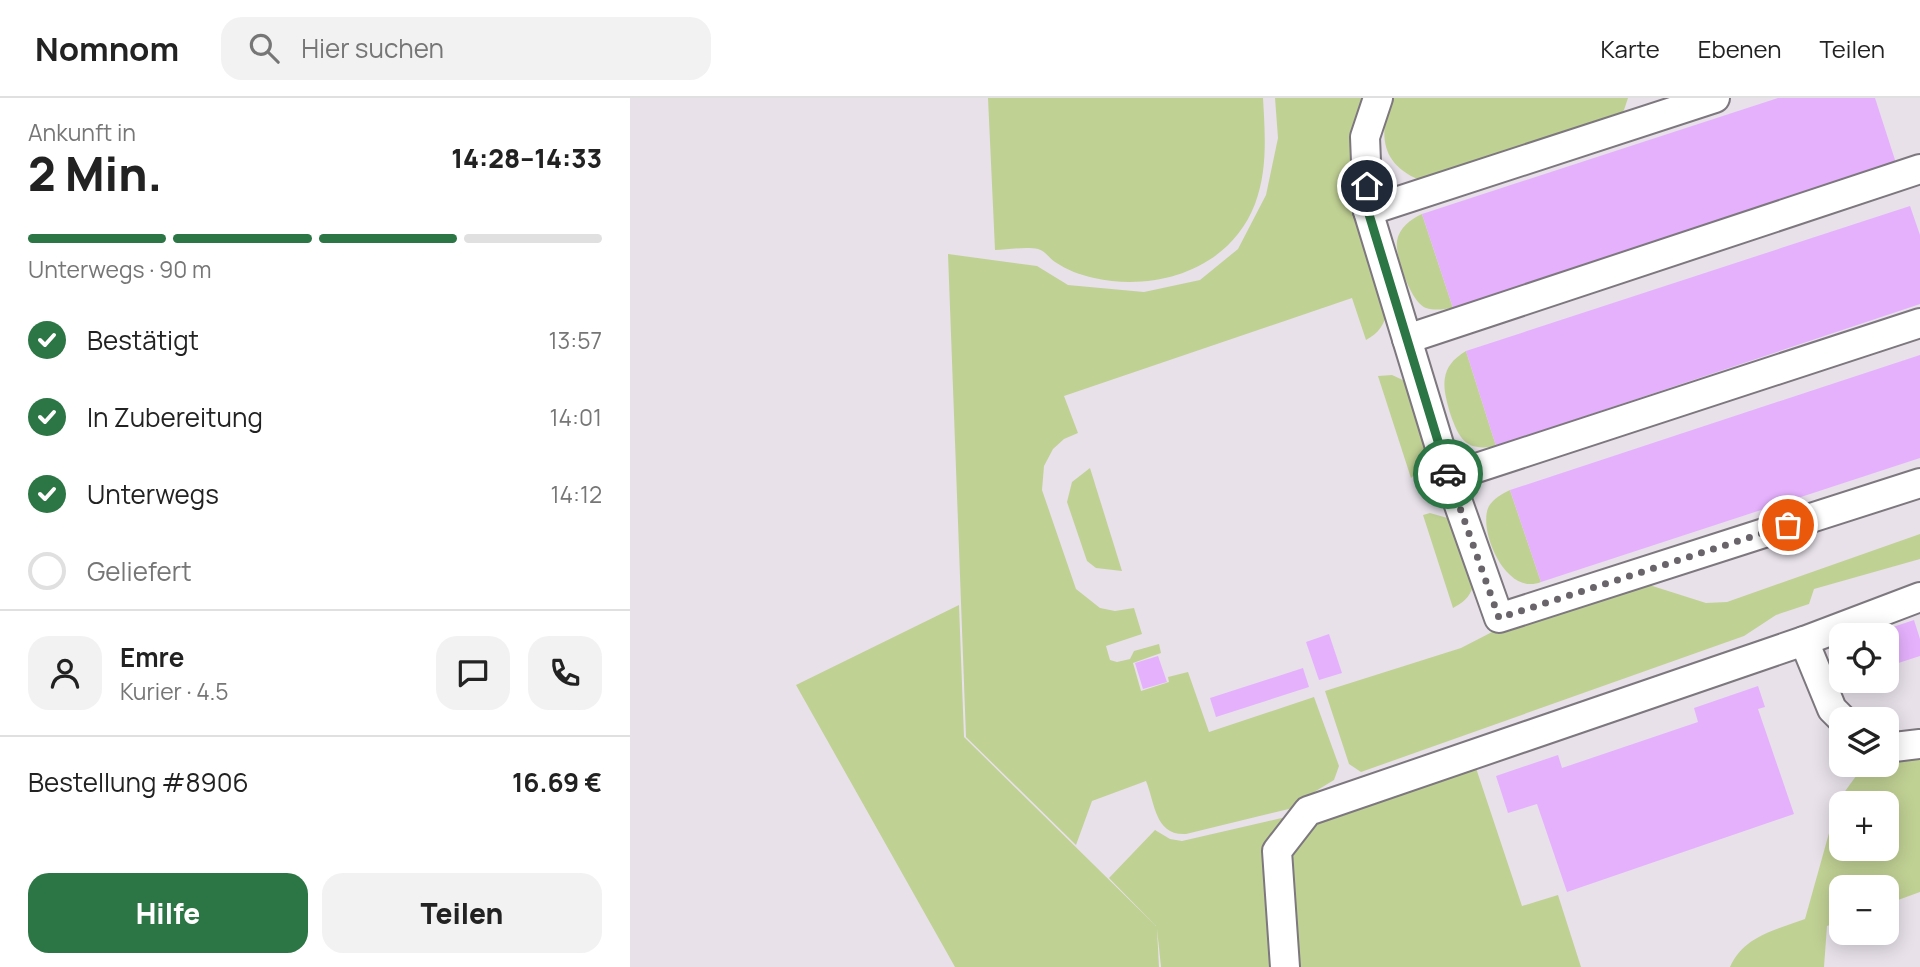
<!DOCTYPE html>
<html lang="de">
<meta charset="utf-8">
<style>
body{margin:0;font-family:Manrope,sans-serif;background:#f2f2f2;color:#222;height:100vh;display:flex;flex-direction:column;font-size:26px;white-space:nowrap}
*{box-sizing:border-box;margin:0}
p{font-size:23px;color:#767676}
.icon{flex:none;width:38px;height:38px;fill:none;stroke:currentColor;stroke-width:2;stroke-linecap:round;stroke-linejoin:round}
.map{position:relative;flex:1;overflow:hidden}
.side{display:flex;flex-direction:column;background:#fff;width:630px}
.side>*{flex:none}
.buttons{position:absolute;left:1199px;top:525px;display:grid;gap:14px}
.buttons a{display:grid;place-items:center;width:70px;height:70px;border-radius:14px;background:#fff;box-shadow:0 4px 18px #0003;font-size:35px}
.pin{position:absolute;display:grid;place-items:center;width:60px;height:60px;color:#fff;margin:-30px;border:4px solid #fff;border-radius:50%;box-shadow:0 2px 7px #0007}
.courier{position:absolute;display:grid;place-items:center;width:70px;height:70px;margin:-35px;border:5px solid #2b7644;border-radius:50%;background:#fff;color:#222;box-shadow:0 2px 9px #0007}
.overview em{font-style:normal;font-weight:800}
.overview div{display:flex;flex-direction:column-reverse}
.overview{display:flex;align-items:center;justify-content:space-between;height:119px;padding:0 28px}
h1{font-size:46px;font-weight:800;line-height:52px}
.bar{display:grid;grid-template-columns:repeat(4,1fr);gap:10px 7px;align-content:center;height:84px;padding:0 28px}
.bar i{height:9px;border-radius:5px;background:#e0e0e0}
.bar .active{background:#2b7644}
.bar p{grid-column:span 4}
.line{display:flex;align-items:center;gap:18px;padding:0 28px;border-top:2px solid #e0e0e0}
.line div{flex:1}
.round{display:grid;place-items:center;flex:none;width:74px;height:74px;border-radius:21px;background:#f2f2f2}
ol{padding:0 28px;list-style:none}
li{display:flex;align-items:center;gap:21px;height:77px}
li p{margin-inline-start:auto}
li .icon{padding:7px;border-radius:50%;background:#2b7644;color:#fff;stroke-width:4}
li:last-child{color:#767676}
li i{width:38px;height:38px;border:4px solid #e0e0e0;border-radius:50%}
.primary-button{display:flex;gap:14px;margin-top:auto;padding:14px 28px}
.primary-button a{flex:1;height:80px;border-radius:21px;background:#2b7644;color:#fff;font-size:28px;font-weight:800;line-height:80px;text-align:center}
.primary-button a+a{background:#f2f2f2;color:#222}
header{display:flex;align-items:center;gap:42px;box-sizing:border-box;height:98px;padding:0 35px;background:#fff;border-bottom:2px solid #e0e0e0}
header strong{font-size:33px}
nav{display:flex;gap:38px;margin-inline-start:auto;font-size:24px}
.search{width:490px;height:63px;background:#f2f2f2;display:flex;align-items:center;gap:18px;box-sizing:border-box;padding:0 24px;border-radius:21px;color:#767676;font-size:26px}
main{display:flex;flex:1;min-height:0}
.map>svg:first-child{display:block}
</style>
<header>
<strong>Nomnom</strong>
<div class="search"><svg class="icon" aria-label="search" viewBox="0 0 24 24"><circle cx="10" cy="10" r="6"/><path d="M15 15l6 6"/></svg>Hier suchen</div>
<nav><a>Karte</a><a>Ebenen</a><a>Teilen</a></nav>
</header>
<main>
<section class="side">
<div class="overview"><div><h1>2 Min.</h1><p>Ankunft in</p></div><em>14:28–14:33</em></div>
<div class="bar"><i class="active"></i><i class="active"></i><i class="active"></i><i></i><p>Unterwegs · 90 m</p></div>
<ol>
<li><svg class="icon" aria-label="check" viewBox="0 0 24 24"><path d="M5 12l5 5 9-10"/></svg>Bestätigt<p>13:57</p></li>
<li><svg class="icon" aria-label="check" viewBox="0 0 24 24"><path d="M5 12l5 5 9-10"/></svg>In Zubereitung<p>14:01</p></li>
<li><svg class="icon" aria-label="check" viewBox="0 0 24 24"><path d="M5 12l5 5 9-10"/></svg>Unterwegs<p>14:12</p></li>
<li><i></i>Geliefert</li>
</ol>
<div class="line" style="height:126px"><a class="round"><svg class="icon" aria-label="person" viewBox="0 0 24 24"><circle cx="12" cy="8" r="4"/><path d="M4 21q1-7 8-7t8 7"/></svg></a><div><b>Emre</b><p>Kurier · 4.5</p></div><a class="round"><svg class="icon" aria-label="chat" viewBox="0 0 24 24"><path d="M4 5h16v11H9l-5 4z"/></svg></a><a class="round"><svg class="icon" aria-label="phone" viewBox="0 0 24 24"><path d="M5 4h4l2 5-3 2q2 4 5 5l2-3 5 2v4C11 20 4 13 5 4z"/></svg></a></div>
<div class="line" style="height:91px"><div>Bestellung #8906</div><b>16.69 €</b></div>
<div class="primary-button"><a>Hilfe</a><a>Teilen</a></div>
</section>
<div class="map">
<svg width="1290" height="869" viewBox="0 0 1290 869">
<rect width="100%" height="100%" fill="#e8e1ea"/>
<g fill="#c0d194" fill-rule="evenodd">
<path d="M358,0h275c2,35 5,72 -8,106 -25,65 -98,88 -161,74 -14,-3 -27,-8 -39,-16 -6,-4 -11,-12 -17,-13 -13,-3 -30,1 -43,1z"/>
<path d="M645,0h88l-9,57 34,155c-4,15 -9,23 -22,30l-14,-42 -288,98 14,37 -14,6 -11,10 -9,17 -2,24 34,99 24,19 15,3 19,-3 8,26 -36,12 4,14 7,2 13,-3 4,-8 25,-7 2,9 -28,10 8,28 28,-9 -1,-5 20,-5 21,60 105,-35 25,69 -5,14 -28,17 -9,10 -111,27c-31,2 -31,-31 -40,-53l-54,20 -16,44 -110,-108 -18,-483 89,12 31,19 76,7 56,-12 38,-31 28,-54 12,-57z"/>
<path d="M761,0h237l-4,12 -12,12 -192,58c-40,-16 -41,-46 -29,-82z"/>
<path d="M792,116l31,94c-9,1 -18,3 -27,0 -15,-5 -31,-52 -29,-67 2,-13 14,-22 25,-27z"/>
<path d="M836,253l30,95c-30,6 -37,-7 -46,-33 -8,-27 -11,-46 16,-62z"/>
<path d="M762,277l13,6 25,76 -3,7 -16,14 -33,-102z"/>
<path d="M460,370l32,103 -26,-3 -9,-7 -20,-59 5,-20z"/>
<path d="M880,392l31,92c-36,15 -64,-54 -52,-76 5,-8 13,-12 21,-16z"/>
<path d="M800,415l21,6c13,31 43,69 2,89l-30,-93z"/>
<path d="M1290,436v25l-106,30 -5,15 -33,11 -32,21 -383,136 -12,-8 -24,-73 136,-43 33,-17 149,-48 63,20 21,-1z"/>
<path d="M329,507l5,132 192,189 -47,-48 46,-48 15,9 12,2 104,-24 -7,150h-118l-4,-38 2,38h-204l-159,-282z"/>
<path d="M1257,656h33v138l-33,12 -1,-17h-45v34l-14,5 -3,41h-94c14,-31 45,-37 75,-48l33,-118 26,-36h22zM1211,705h45v46h-45z"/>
<path d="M846,670l46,138 36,-11 23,72h-283l-7,-102 4,-16 18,-32z"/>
</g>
<g fill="#e5b1fd">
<path d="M1148,0h97l21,65 -443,145 -31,-94z"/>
<path d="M1280,108l10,29v69l-424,142 -30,-95z"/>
<path d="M1290,257v103l-379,124 -31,-92z"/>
<path d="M1284,522l6,19v17l-34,11v-32h-17l-3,-7 18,-6 3,7z"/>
<path d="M699,536l13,39 -23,7 -13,-38z"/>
<path d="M528,558l9,26 -24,7 -8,-26z"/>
<path d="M673,570l6,19 -93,30 -6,-19z"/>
<path d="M1128,588l7,21 -7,2 36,105 -227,78 -30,-88 -29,9 -12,-37 62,-21 4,13 136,-46 -4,-14z"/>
</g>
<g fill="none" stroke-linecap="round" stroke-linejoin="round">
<g stroke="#7d777e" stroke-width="32">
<g id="minor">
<path d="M748,0l-13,39 3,74 81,266 50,141 421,-135"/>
<path d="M738,113l347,-113"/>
<path d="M777,241l513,-170"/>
<path d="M819,379l471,-154"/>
<path d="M1174,543l28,68 10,10"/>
<path d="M1256,650l34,-4"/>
<path d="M655,869l-8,-116 31,-40 496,-170 116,-44"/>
</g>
</g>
<use href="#minor" stroke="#fff" stroke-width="28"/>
</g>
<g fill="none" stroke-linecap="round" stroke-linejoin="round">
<path stroke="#686469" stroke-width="7" stroke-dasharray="0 12.6" d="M818,376l51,144 289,-93"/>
<path stroke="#2b7644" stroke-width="9" d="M737,88l1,25 80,263"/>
</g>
</svg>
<div class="buttons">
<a><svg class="icon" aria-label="locate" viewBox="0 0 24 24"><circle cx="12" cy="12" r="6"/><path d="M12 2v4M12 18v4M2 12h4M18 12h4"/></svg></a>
<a><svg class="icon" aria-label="layers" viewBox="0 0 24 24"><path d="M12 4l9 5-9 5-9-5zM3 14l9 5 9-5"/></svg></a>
<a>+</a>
<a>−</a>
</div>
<div class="pin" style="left:1158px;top:427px;background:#ea580c"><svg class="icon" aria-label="bag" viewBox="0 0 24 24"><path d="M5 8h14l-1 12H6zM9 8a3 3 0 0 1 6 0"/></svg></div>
<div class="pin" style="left:737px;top:88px;background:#1f2937"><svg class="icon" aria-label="home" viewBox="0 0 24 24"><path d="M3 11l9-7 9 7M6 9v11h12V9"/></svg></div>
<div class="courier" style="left:818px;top:376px"><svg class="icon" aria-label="car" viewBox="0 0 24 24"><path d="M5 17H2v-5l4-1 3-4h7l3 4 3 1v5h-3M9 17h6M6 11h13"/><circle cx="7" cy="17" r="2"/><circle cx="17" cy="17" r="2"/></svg></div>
</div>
</main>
